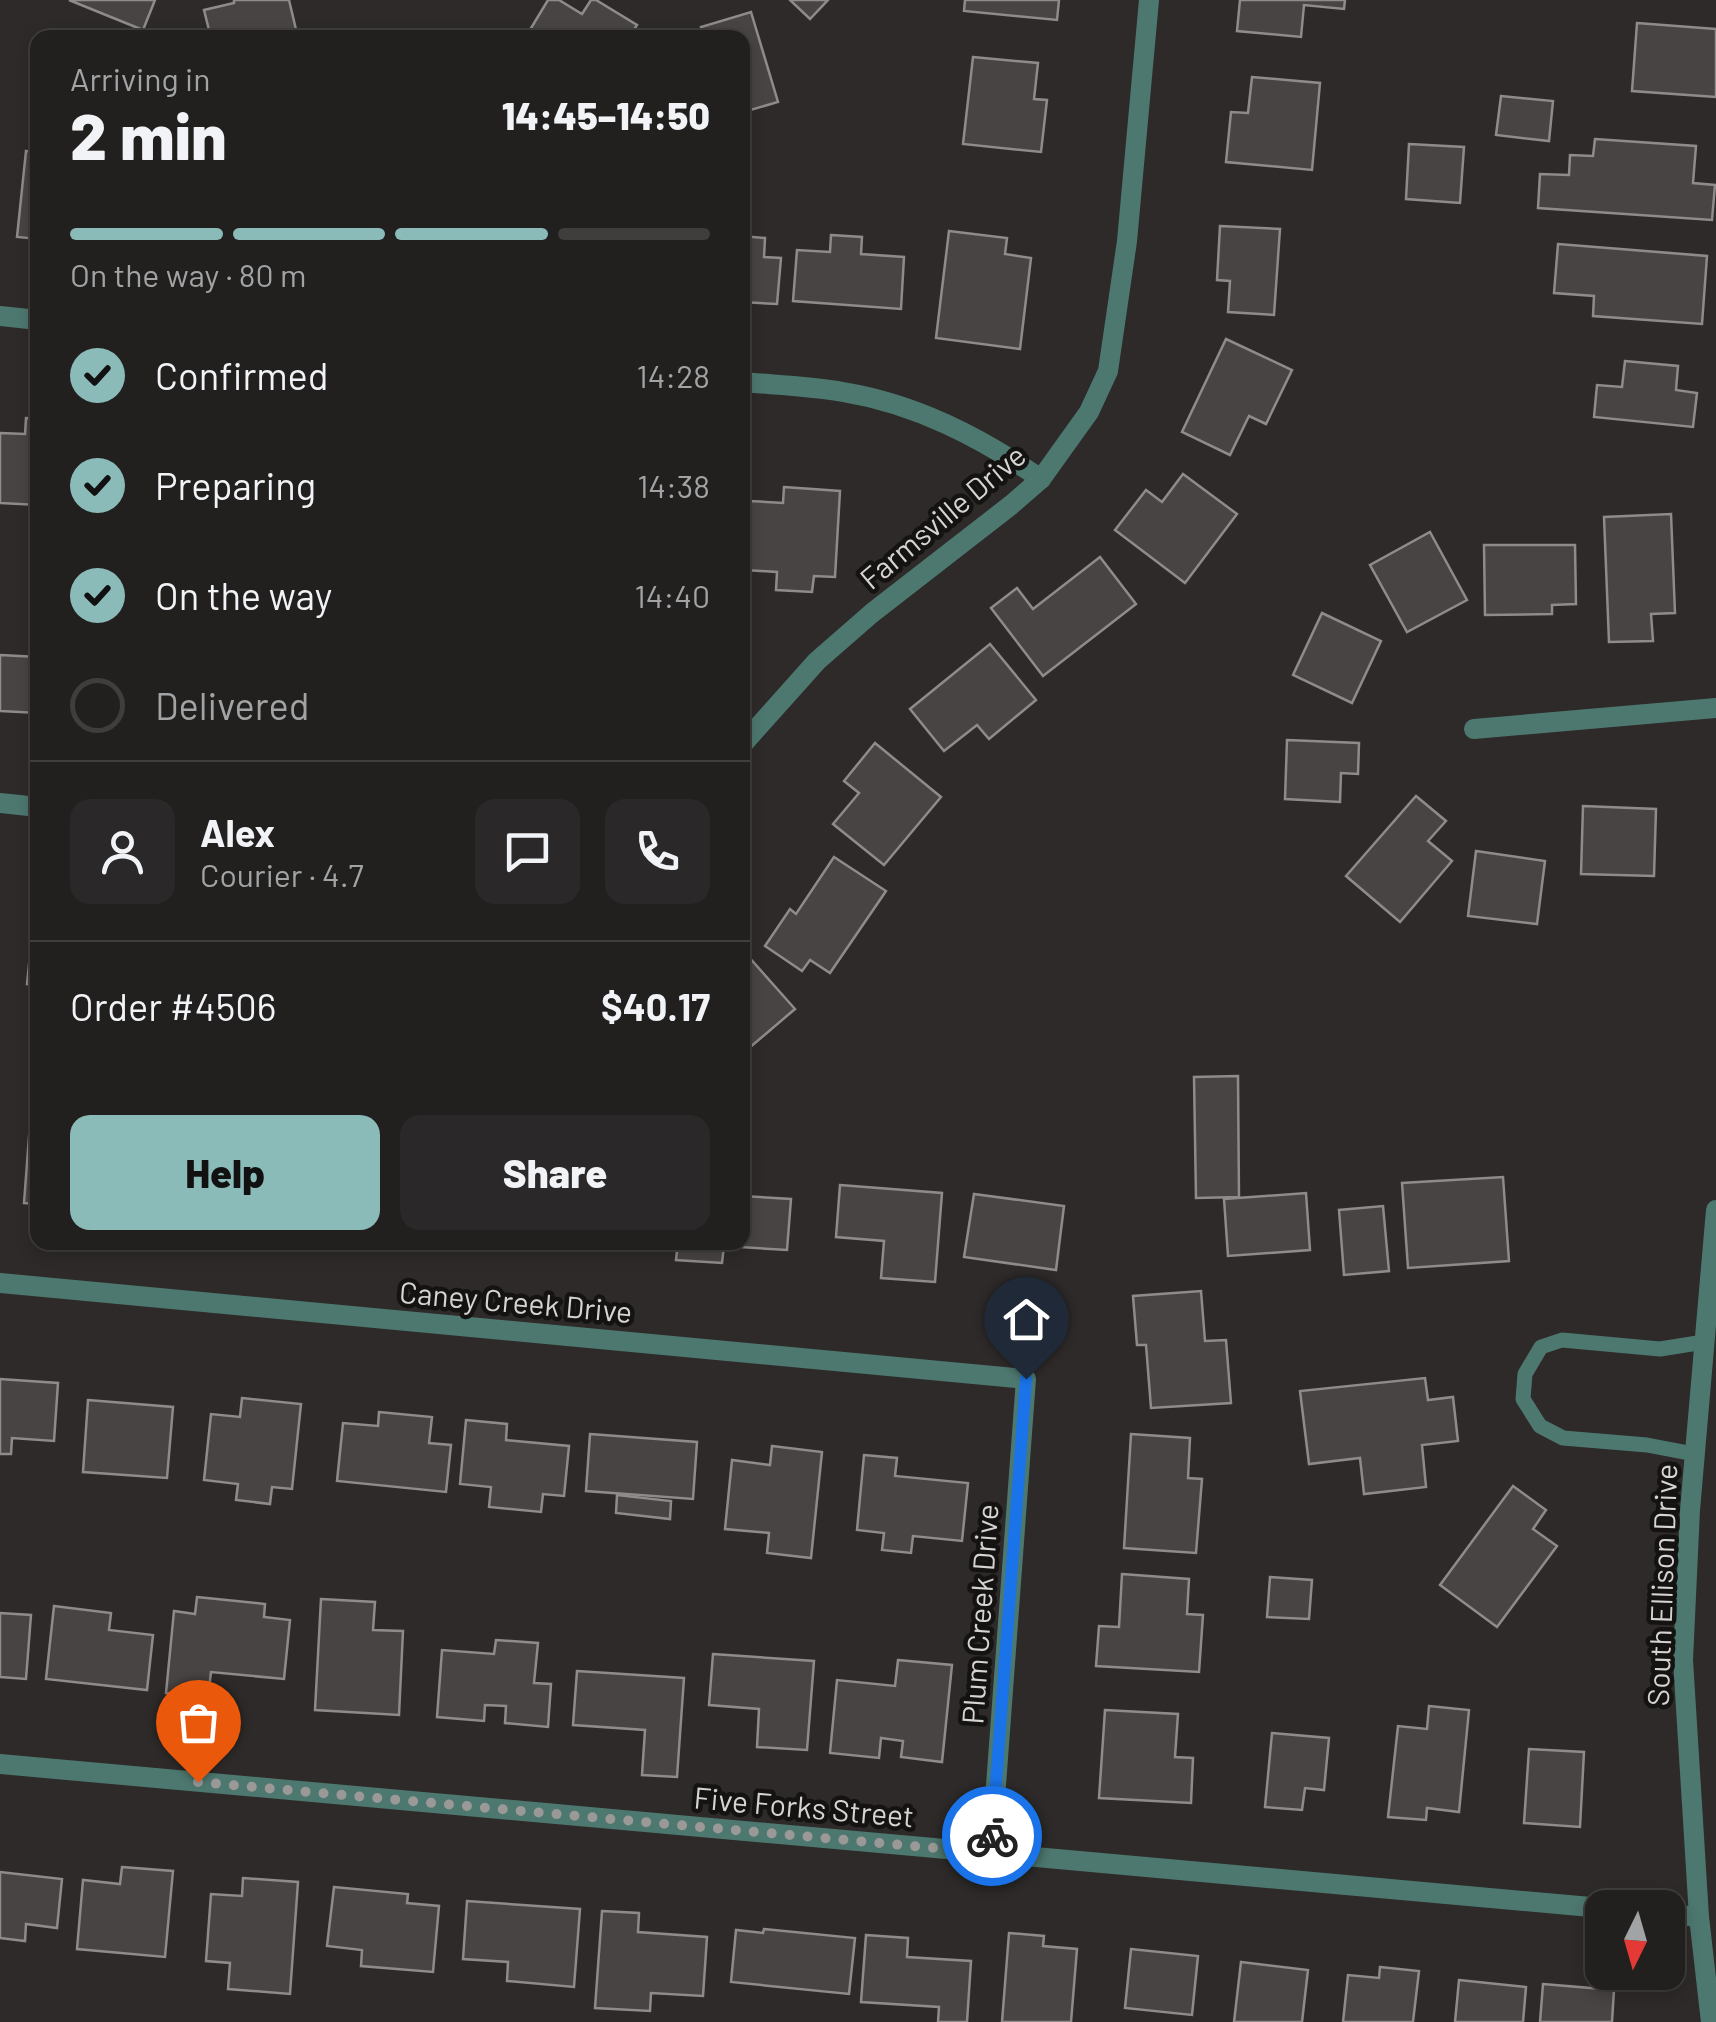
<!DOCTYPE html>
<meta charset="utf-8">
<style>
body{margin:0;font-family:Barlow,sans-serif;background:#2a2828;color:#f1f3f6;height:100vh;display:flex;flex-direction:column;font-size:38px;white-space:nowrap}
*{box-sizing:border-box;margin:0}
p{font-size:32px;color:#a2a3a4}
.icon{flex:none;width:55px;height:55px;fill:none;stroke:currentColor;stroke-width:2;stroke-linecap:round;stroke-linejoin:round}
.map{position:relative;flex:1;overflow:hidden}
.details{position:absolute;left:30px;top:30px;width:720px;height:1220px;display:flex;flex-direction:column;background:#22201f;border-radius:20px;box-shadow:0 5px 15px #0003,0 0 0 2px #3f3e3d}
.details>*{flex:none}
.needle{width:65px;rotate:185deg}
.buttons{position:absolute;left:1585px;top:1890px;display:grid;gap:20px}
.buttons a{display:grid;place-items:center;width:100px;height:100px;border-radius:20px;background:#22201f;box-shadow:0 5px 15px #0003,0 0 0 2px #3f3e3d;font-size:50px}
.pin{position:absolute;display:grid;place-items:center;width:85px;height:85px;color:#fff;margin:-102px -42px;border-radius:50% 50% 50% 0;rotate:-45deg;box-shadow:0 0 10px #0007}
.pin .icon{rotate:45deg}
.courier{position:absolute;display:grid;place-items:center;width:100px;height:100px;margin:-50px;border:8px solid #1a73e8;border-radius:50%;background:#fff;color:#222;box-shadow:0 2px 12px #0007}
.headline em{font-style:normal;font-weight:800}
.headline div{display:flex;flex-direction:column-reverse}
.headline{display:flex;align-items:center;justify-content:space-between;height:170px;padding:0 40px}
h1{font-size:65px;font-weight:800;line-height:75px}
.bar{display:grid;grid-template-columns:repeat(4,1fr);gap:15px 10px;align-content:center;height:120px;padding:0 40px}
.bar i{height:12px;border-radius:8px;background:#3f3e3d}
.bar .active{background:#8bbbb9}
.bar p{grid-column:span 4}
.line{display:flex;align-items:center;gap:25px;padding:0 40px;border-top:2px solid #3f3e3d}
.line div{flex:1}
.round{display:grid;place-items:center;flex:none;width:105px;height:105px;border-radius:20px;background:#2a2828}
ol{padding:0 40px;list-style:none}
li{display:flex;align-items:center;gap:30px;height:110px}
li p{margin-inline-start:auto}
li .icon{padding:10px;border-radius:50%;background:#8bbbb9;color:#111;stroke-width:4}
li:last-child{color:#a2a3a4}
li i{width:55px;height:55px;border:5px solid #3f3e3d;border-radius:50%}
.primary-button{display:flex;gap:20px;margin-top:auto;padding:20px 40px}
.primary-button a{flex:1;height:115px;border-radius:20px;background:#8bbbb9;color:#111;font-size:40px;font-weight:800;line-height:115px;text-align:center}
.primary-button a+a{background:#2a2828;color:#f1f3f6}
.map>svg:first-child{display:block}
</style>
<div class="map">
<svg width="1716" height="2022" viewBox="0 0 1716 2022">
<rect width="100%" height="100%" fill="#2d2a29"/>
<g fill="#484443" stroke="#8f8b8a" stroke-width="2.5">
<path d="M69,0h86l-12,30z"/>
<path d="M234,0h55l9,38h-87l-7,-28 30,-7z"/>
<path d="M548,0h11l23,14 9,-14h5l41,25 -8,13h-104z"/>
<path d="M790,0h38l-18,19z"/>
<path d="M965,0h94l-2,20 -93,-9z"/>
<path d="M1240,0h105l-1,9 -40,-4 -3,32 -64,-6z"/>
<path d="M751,12l27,90 -31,9 -5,-14v-59h-37l-4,-11z"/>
<path d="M1637,23l79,6v68l-84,-6z"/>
<path d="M973,57l65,6 -4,36 13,1 -6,52 -78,-8z"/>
<path d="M1252,77l68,6 -8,87 -86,-8 5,-50 17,1z"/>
<path d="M1501,96l52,5 -4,40 -53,-6z"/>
<path d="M1595,139l101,7 -3,37 22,2 -3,35 -174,-12 2,-34 29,1 1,-20 23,1z"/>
<path d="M1409,144l55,3 -4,56 -54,-4z"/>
<path d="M26,151l12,2v86l-21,-2z"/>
<path d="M1220,226l60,3 -6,86 -46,-3 2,-31 -13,-1z"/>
<path d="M949,231l58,7 -2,16 26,4 -11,91 -84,-11z"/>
<path d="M831,235l31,2 -1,17 43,3 -3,52 -108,-8 4,-51 33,2z"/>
<path d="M742,236l23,2 -1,19 17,1 -4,46 -35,-2z"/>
<path d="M1558,244l149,12 -5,68 -109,-8 1,-20 -40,-3z"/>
<path d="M1226,339l66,31 -26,54 -17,-8 -19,39 -48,-23z"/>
<path d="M1625,361l53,5 -2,24 21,3 -4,34 -99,-10 3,-32 25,2z"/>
<path d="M26,418l12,1v86l-38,-2v-70l25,1z"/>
<path d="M1183,474l54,40 -52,69 -70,-53 31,-40 16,12z"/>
<path d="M784,487l56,4 -5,86 -21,-1 -2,16 -36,-2 1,-18 -31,-2 5,-69 32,2z"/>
<path d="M1671,514l4,99 -24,1 2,27 -44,1 -5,-125z"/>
<path d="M1430,532l37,68 -60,32 -37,-67z"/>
<path d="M1484,545h91l1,59 -24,1v9l-67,1z"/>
<path d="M1100,557l36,47 -93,72 -52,-68 26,-20 16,21z"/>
<path d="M1322,613l59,28 -29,62 -59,-28z"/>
<path d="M990,644l46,56 -47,39 -12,-14 -33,26 -34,-42z"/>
<path d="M0,655l38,2v56l-38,-2z"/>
<path d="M1287,740l72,3 -1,31 -17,-1 -1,29 -55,-3z"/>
<path d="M875,743l66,54 -57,68 -51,-41 26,-31 -15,-12z"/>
<path d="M1416,796l30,25 -18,20 24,20 -52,61 -54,-46z"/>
<path d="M1583,806l73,3 -2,67 -73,-2z"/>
<path d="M1476,851l69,10 -8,63 -69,-8z"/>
<path d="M834,857l52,34 -56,82 -20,-13 -8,11 -37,-25 25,-37 6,5z"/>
<path d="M34,915h4v70l-11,-1z"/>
<path d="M748,956l47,53 -53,45v-93z"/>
<path d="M1238,1076l1,121 -43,1 -2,-121z"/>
<path d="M32,1097l6,1v106l-14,-1z"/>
<path d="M1503,1177l6,84 -101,7 -6,-85z"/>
<path d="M840,1185l102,8 -7,89 -54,-4 3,-37 -48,-4z"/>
<path d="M1306,1193l4,57 -82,6 -4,-57z"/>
<path d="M974,1194l90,12 -8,64 -92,-13z"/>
<path d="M742,1196l49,3 -4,51 -63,-4 -2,17 -46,-3 2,-18h64z"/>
<path d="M1383,1206l6,65 -45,4 -5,-65z"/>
<path d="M550,1242h99v7z"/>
<path d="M1201,1291l4,50 21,-1 5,63 -80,5 -5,-63h-9l-4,-49z"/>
<path d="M1425,1378l3,22 25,-3 5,44 -36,4 4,42 -62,7 -4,-36 -51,6 -9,-73z"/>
<path d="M0,1379l58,4 -4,58 -42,-3 -1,16h-11z"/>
<path d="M242,1398l59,6 -9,85 -20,-2 -2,17 -34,-4 2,-16 -34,-4 7,-66 29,3z"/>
<path d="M88,1400l85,7 -6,71 -84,-6z"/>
<path d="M379,1412l53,5 -3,26 22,2 -5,47 -109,-11 6,-58 35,3z"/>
<path d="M466,1420l41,4 -1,16 63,6 -5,50 -21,-2 -2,18 -52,-5 2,-20 -31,-3z"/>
<path d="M590,1434l107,8 -4,57 -107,-8z"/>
<path d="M1131,1434l59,4 -2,40 14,1 -6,74 -72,-5z"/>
<path d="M772,1446l50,6 -11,106 -44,-5 2,-20 -44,-4 7,-69 38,5z"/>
<path d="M864,1455l33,3 -2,18 73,7 -6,58 -49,-5 -2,17 -29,-3 2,-17 -27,-3z"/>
<path d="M1513,1486l33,24 -13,19 24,17 -60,81 -57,-42z"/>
<path d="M617,1495l54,6 -1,18 -54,-6z"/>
<path d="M1122,1574l67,5 -2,35 16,1 -4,57 -103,-6 3,-40 20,1z"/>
<path d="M1270,1577l42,3 -3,39 -42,-2z"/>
<path d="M197,1597l68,7 -1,13 26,3 -6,59 -73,-7 -3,25 -42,-4 8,-82 21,3z"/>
<path d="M321,1599l54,3 -2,28 30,1 -4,84 -84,-5z"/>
<path d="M54,1606l57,7 -2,17 44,5 -6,55 -101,-11z"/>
<path d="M0,1613l31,2 -5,64 -26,-2z"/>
<path d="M496,1640l42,3 -4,40 17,1 -3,43 -43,-4 1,-17 -21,-1 -1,16 -47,-4 5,-67 52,4z"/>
<path d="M713,1654l101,7 -7,89 -50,-3 2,-38 -50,-4z"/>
<path d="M898,1660l54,5 -10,97 -41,-5 2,-16 -22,-3 -2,20 -49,-5 7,-73 58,6z"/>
<path d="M577,1671l107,7 -7,99 -35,-2 3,-45 -72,-5z"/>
<path d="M1429,1706l40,4 -10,102 -32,-4 -1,12 -38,-3 10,-91 29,3z"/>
<path d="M1105,1710l73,4 -3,43 18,1 -2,45 -92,-5z"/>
<path d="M1272,1733l57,5 -5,52 -19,-2 -3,22 -37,-3z"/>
<path d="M1529,1749l55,3 -4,75 -56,-4z"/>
<path d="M122,1867l51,4 -8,86 -88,-8 6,-69 37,4z"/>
<path d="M0,1872l62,7 -5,49 -31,-4 -1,17 -25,-3z"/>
<path d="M243,1878l55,4 -8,112 -62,-5 2,-26 -24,-2 5,-67 31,2z"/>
<path d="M334,1887l74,7 -1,9 32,3 -6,66 -72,-6 1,-16 -35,-4z"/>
<path d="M467,1901l113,8 -6,78 -67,-6 1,-19 -45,-3z"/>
<path d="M602,1911l37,2 -1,19 69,5 -4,59 -52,-3 -1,18 -55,-3z"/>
<path d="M764,1929l91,9 -6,56 -118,-12 5,-52 27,3z"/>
<path d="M1009,1933l35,3 -1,10 34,3 -6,73h-69z"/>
<path d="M866,1935l42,3 -1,19 64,4 -4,61h-29l1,-15 -78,-5z"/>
<path d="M1131,1949l67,7 -6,59 -67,-7z"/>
<path d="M1241,1962l67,8 -6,52h-68z"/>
<path d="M1380,1967l39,4 -6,51h-70l5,-47 31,3z"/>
<path d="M1459,1980l67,7 -3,35h-68z"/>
<path d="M1543,1984l71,6 -2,32h-72z"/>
</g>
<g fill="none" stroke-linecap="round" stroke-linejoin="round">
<path stroke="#4d786f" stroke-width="15" d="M1694,1454l-47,-9 -84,-7 -23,-12 -17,-27 2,-25 16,-27 21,-7 98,9 44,-7"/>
<g stroke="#4d786f" stroke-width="20">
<path d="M0,316l38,4"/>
<path d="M742,382c34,3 68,4 101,10 73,12 137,45 198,87"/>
<path d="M1474,729l242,-21"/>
<path d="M742,745l75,-84 55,-48 139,-108 30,-26 48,-67 19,-41 19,-130 22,-241"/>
<path d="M0,803l38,4"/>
<path d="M0,1283l1026,96 -35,474"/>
<path d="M0,1764l1602,144"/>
<path d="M1668,1914l31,3"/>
</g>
<path stroke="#4d786f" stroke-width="20" d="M1711,2022l-12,-105 -16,-257 7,-150 26,-300"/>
</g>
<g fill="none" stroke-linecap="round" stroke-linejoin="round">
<path stroke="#9b9898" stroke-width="10" stroke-dasharray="0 18" d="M198,1782l793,71 1,-17"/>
<path stroke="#1a73e8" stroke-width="12" d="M992,1836l34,-457"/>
</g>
<g text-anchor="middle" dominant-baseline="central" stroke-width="9" stroke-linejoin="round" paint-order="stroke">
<g font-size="30" fill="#d6d3d3" stroke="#141312">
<text transform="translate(942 516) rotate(-40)">Farmsville Drive</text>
<text transform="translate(516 1301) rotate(5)">Caney Creek Drive</text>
<text transform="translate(1661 1585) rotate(-88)">South Ellison Drive</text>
<text transform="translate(979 1614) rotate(-86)">Plum Creek Drive</text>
<text transform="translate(804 1806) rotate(5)">Five Forks Street</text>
</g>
</g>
</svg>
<div class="buttons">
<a><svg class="needle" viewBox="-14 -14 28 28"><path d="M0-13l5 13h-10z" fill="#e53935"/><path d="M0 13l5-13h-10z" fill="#a2a3a4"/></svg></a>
</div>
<div class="pin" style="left:198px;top:1782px;background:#ea580c"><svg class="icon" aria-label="bag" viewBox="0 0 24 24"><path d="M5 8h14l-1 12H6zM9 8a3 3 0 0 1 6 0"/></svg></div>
<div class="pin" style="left:1026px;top:1379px;background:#1f2937"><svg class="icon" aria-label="home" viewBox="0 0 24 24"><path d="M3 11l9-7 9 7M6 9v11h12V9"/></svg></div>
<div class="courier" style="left:992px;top:1836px"><svg class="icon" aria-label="bike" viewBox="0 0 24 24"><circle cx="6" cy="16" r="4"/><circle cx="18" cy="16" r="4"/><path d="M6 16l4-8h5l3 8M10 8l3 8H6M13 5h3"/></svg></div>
<section class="details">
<div class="headline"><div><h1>2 min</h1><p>Arriving in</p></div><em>14:45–14:50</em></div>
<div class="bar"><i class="active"></i><i class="active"></i><i class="active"></i><i></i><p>On the way · 80 m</p></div>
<ol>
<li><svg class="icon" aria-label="check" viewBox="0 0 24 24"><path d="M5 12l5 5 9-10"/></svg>Confirmed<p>14:28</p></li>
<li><svg class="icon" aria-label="check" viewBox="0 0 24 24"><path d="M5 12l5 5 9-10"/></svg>Preparing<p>14:38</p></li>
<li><svg class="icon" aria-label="check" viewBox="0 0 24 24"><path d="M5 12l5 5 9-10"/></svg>On the way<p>14:40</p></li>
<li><i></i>Delivered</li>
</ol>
<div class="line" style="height:180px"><a class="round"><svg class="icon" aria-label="person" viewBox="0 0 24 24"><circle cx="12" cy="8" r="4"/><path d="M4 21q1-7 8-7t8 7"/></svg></a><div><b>Alex</b><p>Courier · 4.7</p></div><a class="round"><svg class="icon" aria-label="chat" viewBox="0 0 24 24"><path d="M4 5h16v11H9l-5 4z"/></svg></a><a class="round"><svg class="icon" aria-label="phone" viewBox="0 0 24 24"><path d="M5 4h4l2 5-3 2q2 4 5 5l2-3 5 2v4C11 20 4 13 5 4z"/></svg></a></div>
<div class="line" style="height:130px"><div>Order #4506</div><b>$40.17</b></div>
<div class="primary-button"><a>Help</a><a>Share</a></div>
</section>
</div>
